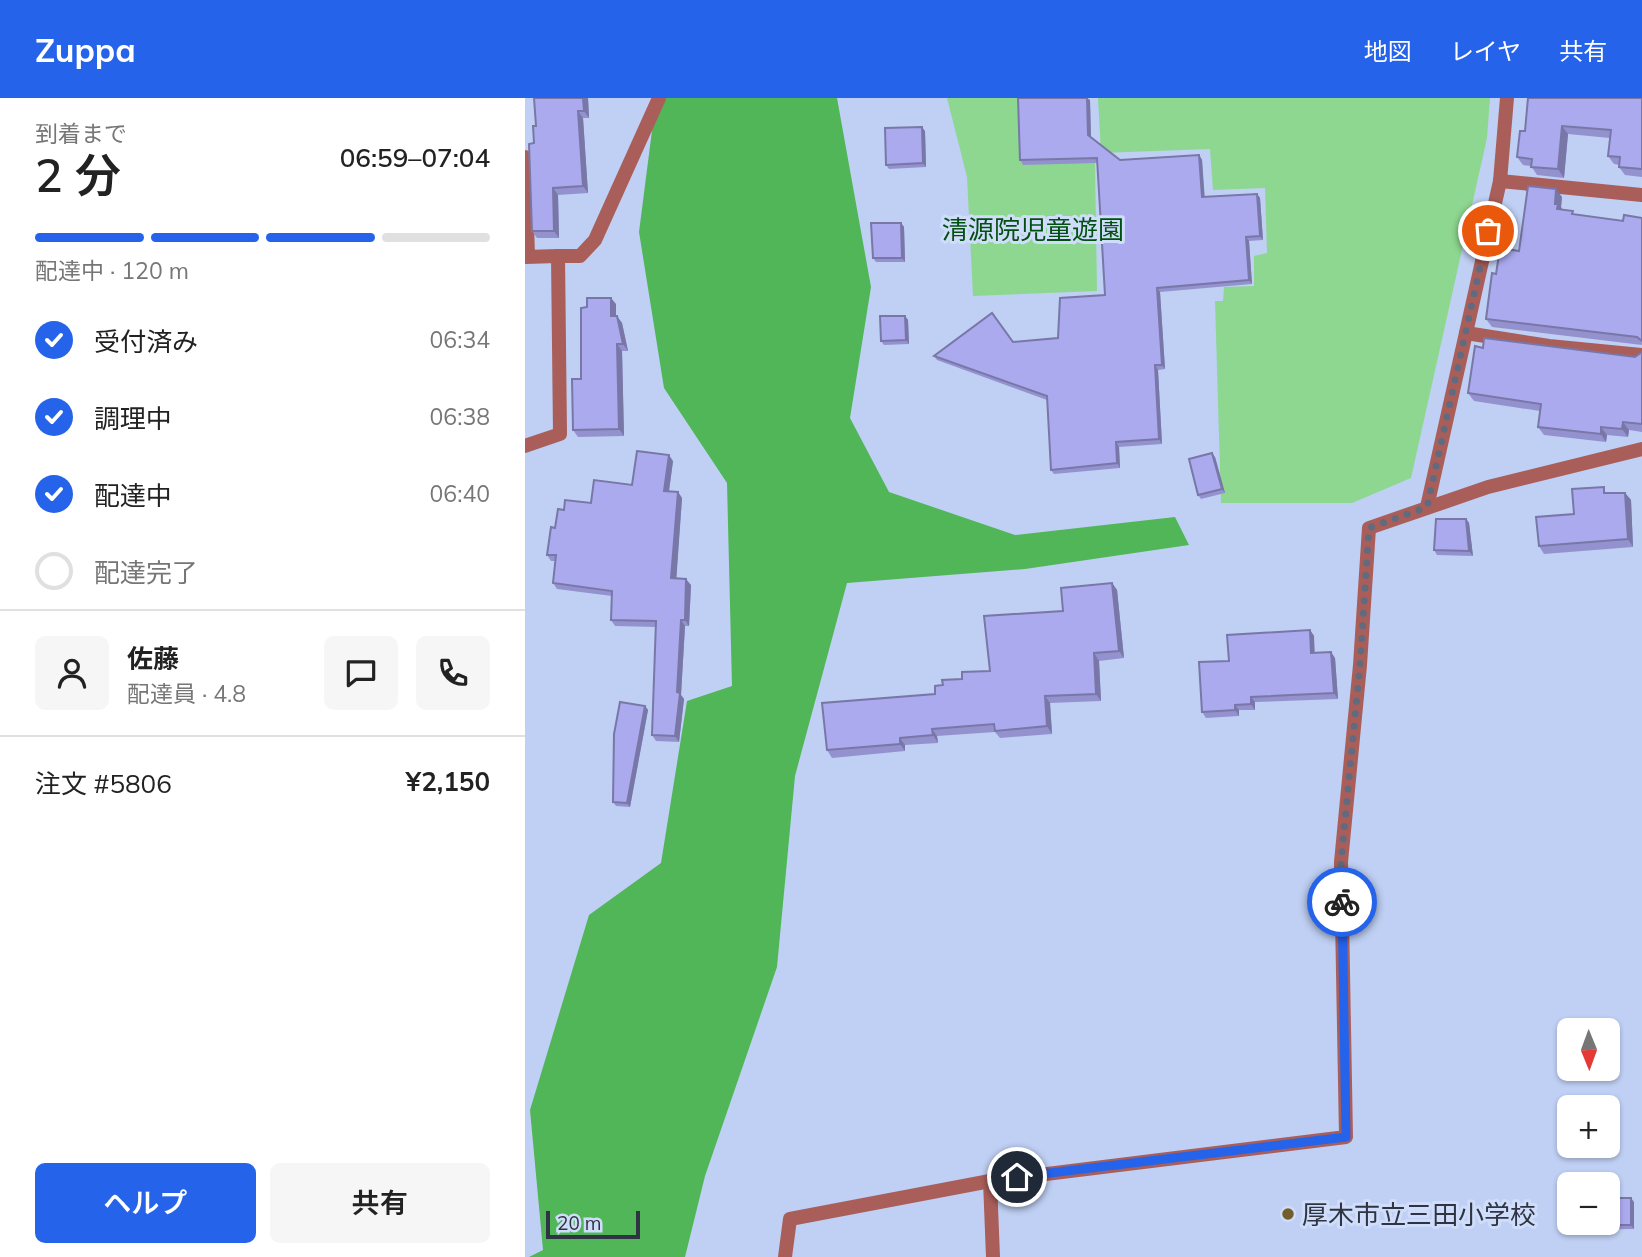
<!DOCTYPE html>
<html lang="ja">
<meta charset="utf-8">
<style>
body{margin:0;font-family:Mulish,"Noto Sans JP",sans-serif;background:#f6f6f6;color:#222;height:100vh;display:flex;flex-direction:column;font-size:26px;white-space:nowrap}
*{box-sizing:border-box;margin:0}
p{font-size:23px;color:#767676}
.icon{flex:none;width:38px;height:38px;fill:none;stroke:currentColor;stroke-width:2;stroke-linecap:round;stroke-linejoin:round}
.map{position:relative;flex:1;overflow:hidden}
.details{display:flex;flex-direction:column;background:#fff;width:525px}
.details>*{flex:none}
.needle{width:46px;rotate:179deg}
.fabs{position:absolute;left:1032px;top:920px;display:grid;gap:14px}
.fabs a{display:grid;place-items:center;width:63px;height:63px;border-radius:10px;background:#fff;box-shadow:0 2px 5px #0004;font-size:35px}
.scale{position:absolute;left:21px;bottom:18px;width:94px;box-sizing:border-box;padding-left:7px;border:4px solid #2e3442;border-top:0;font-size:19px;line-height:24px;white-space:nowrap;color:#2e3442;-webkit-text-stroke:5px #cfddfa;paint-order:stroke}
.pin{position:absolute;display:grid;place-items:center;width:60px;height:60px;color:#fff;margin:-30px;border:4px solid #fff;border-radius:50%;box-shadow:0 2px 7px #0007}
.courier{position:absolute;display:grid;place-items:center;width:70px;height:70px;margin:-35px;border:5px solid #2563eb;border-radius:50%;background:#fff;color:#222;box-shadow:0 2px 9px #0007}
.head em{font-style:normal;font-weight:600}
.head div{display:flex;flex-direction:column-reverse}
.head{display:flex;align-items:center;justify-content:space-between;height:119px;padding:0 35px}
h1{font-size:46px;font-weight:600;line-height:52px}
.bar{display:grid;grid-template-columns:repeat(4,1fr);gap:10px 7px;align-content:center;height:84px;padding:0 35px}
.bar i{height:9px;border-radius:5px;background:#e0e0e0}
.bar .on{background:#2563eb}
.bar p{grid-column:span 4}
.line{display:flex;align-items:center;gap:18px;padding:0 35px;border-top:2px solid #e0e0e0}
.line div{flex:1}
.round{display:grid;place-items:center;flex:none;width:74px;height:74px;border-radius:10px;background:#f6f6f6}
ol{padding:0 35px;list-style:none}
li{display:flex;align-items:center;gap:21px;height:77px}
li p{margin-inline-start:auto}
li .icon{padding:7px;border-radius:50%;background:#2563eb;color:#fff;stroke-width:4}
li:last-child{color:#767676}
li i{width:38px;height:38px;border:4px solid #e0e0e0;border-radius:50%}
.cta{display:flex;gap:14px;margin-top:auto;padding:14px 35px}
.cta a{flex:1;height:80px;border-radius:10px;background:#2563eb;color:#fff;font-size:28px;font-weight:600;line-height:80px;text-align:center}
.cta a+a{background:#f6f6f6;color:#222}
header{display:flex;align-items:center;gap:42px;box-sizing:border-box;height:98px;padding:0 35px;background:#2563eb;color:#fff}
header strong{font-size:33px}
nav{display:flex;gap:38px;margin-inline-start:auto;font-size:24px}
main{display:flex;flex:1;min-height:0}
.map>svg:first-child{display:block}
</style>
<header>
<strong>Zuppa</strong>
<nav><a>地図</a><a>レイヤ</a><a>共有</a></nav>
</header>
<main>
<section class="details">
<div class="head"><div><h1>2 分</h1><p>到着まで</p></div><em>06:59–07:04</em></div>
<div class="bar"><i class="on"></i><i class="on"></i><i class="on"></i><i></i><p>配達中 · 120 m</p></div>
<ol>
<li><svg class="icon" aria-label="check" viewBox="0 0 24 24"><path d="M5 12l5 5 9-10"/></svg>受付済み<p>06:34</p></li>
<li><svg class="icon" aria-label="check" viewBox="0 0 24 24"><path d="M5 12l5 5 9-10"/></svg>調理中<p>06:38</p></li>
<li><svg class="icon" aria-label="check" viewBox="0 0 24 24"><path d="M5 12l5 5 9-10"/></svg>配達中<p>06:40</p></li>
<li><i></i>配達完了</li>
</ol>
<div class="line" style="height:126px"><a class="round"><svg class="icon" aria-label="person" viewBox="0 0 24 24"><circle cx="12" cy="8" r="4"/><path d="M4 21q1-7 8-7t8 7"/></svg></a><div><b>佐藤</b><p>配達員 · 4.8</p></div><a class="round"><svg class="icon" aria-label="chat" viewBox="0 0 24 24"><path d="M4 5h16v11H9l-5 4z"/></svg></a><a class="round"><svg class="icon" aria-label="phone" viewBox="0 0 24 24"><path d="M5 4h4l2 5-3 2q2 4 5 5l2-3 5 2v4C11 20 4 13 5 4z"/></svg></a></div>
<div class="line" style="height:91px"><div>注文 #5806</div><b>¥2,150</b></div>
<div class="cta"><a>ヘルプ</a><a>共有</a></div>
</section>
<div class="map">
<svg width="1117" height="1159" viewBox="0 0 1117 1159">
<rect width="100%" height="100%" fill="#bfd0f4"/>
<g fill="#8ed790">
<path d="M422,0h103l-30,1 1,64 74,-1 2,129 -124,5 -6,-119z"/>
<path d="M573,0h392l-3,40 -76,340 -59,25h-131l-6,-202h8l1,-14 30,-1v-30l13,-3 -2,-65 -52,2 -3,-41 -109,4z"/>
</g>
<path fill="#50b658" d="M127,0h185l34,189 -21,131 39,74 126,43 160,-18 14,28 -164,24 -178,14 -52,193 -18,191 -72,209 -20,81h-156l14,-7 -13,-140 59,-195 72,-52 26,-162 45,-15 -5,-203 -63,-95 -25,-156 15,-117z"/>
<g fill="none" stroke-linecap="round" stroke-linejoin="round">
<g stroke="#aa5e59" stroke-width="14">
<path d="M33,158h22l15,-16 64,-142"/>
<path d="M941,235l83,13 93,9"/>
</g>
<g stroke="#aa5e59" stroke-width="14">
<path d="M0,59l3,99"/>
<path d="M975,83l142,14"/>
<path d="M0,159l33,-1 2,178 -35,12"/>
<path d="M902,409l73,-326 7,-83"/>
<path d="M465,1083l3,76"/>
<path d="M260,1159l5,-38 200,-38 356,-44 -5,-275 19,-197 9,-137 119,-41 154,-38"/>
</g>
</g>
<g fill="#9492ce">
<path d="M9,0h54l1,20h-6l5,75 -30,2 1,43h-22l-5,-7 2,-88 2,-17z"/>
<path d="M1117,0v79l-17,-2 -6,-8 1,-2 -6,-1 -6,-8 2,-18 -42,-4 -4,44 -27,-3 -6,-9 -8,-1 -6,-8 8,-26z"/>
<path d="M565,2l1,37 29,23 79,-5 3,5 2,37 53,-3 3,4 3,42 -14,1 3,43 -92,8 5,77 -7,1 4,74 -43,3 1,21 -66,6 -3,-4 -4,-70 -110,-40 -3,-4 79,-14 45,-4 47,-43 -8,-132 -74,2 -3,-5z"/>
<path d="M400,33l1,36 -37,2 -3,-4z"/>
<path d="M1037,99l-1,10 1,3 13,5 48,6 19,-3v127l-150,-18 -6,-8 10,-45 23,-23z"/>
<path d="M376,125l3,4 1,35h-29l-3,-4z"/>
<path d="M91,206v12l6,7 6,28h-6l2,85 -46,1 -5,-7 8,-51z"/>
<path d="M380,218l3,4 1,24 -25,1 -3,-4z"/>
<path d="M958,250l152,9 7,-5v80l-13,-2 -1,7 -21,-2 -1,7 -62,-7 -6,-8 2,-16 -66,-10 -6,-8z"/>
<path d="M690,359l10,36 -24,6 -3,-4z"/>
<path d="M148,363l-4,31h9l4,6 -6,80 15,7 -2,41h-4l-4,69 3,4 -5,43 -23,-1 -4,-6 4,-108 -41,-1 -4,-6 1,-24 -55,-7 -4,-6 3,-22h-5l-4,-6 8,-27 9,-18 27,-7 41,-18z"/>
<path d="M1083,395h17l6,7 2,47 -89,7 -5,-8 35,-32z"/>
<path d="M941,421l3,4 4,33 -36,-1 -3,-5z"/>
<path d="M587,485l5,7 7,68 -25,3 2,40 -51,2 2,31 -52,4 -5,-6 -58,4 1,7 -33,2v6l-73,7 -5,-8 108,-56 8,-9 47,-14 73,-60z"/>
<path d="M785,532l4,6v17l21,5 3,41 -83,3v8h-16v6l-33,2 -4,-6 27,-51z"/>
<path d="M120,608l3,4 -18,97 -14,-1 -3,-4z"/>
<path d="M1109,1104v27l-71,1 -3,-5z"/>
</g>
<g fill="#7877a7">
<path d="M58,0h5l1,20 -5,-7z"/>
<path d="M562,0l3,2 1,39 -3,-4z"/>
<path d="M53,13l5,7 5,75 -5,-7z"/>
<path d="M1037,28l6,8 -4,44 -6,-9z"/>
<path d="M397,29l3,4 1,36 -3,-4z"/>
<path d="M674,57l3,5 3,41 -3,-4z"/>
<path d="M28,90l5,7 1,43 -5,-7z"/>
<path d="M1031,91l6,8 -1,10 3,5 -1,5 -8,-13z"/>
<path d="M732,96l3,4 3,42 -3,-4z"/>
<path d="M376,125l3,4 1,35 -3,-4z"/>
<path d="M721,139l3,4 3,43 -3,-4z"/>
<path d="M632,190l3,4 5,77 -3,-4z"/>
<path d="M86,200l5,6v19l-5,-7z"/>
<path d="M92,218l5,7 6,28 -5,-7z"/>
<path d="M380,218l3,4 1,24 -3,-4z"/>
<path d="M92,246l5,7 2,85 -5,-7z"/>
<path d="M630,267l3,5 4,74 -3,-5z"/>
<path d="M1098,324l6,8 -1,7 -6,-8z"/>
<path d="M1076,329l6,8 -1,7 -5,-8z"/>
<path d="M591,344l3,5 1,21 -3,-5z"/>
<path d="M687,355l3,4 10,36 -3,-4z"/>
<path d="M144,357l4,6 -5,36 -4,-6z"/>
<path d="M153,394l4,6 -6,86 -5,-6z"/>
<path d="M1100,395l6,7 2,47 -5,-8z"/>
<path d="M941,421l3,4 4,33 -4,-5z"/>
<path d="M161,481l5,6 -2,41 -4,-6z"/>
<path d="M587,485l5,7 7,68 -5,-7z"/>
<path d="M156,522l4,6 -4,69 3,4 -5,43 -4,-6z"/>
<path d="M785,532l4,6 1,23 -4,-6z"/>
<path d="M806,554l4,6 3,41 -4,-6z"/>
<path d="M569,555l5,8 2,40 -5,-7z"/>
<path d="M520,598l5,7 2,31 -5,-8z"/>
<path d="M726,599l4,5v8l-4,-6z"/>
<path d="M710,607l4,5v6l-4,-6z"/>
<path d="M120,608l3,4 -18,97 -3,-4z"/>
<path d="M407,631l5,7 1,7 -5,-8z"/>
<path d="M375,640l5,7v6l-5,-7z"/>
<path d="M1106,1100l3,4v27l-3,-4z"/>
</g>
<g fill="#acaaef" stroke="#7877a7" stroke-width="2">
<path d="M9,0h49l1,13h-6l5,75 -30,2 1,43h-22l-3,-87 5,-1 -1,-17h3z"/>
<path d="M493,0h69l1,37 32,25 79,-5 3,42 55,-3 3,42 -14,1 3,43 -92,8 5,77h-7l4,74 -43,3 1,21 -66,7 -4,-74 -113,-40 58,-43 21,29 45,-4 2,-40 45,-3 -8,-137 -77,2z"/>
<path d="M1003,0h114v71l-23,-2 1,-10 -12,-1 3,-26 -49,-4 -4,43 -27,-2 1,-8 -15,-2 3,-26h5z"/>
<path d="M397,29l1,36 -37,2 -1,-37z"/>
<path d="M1003,88l28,3 -1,15h3l-1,5 16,2 -1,3 51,7 1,-6 18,3v123l-5,-4 -151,-18 6,-46 4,1 4,-26 19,3z"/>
<path d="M346,125h30l1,35h-29z"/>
<path d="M62,200h24v18h6l6,28h-6l2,85 -46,1 -1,-51h9v-71l6,-1z"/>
<path d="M355,218h25l1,24 -25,1z"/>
<path d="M959,240l151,19 7,-5v72l-19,-2 -1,7 -21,-2v7l-63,-7 3,-23 -73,-11 7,-47 8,2z"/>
<path d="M112,353l32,4 -5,36 14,1 -7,86 15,1 -1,41h-4l-4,72 3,1 -5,43 -23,-1 4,-114 -45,-1 1,-29 -59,-8 3,-28h-9l4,-28 4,1 3,-19 6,1 1,-10 26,3 3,-23 38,5z"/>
<path d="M687,355l10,36 -24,6 -9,-36z"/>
<path d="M1079,389v6h21l3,46 -89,7 -3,-29 38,-3 -2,-25z"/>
<path d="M911,421h30l3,32 -35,-1z"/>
<path d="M587,485l7,68 -25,2 2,41 -51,2 2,30 -52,5 -1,-7 -62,5 1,6 -33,3v6l-73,6 -5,-47 113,-9v-8l8,-1 -1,-5 20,-1v-7l28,-1 -6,-55 79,-5 -2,-23z"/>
<path d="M785,532l1,23 20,-1 3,41 -83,4v7l-16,1v5l-33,2 -3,-50 30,-1 -2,-26z"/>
<path d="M95,604l25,4 -18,97 -14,-1 1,-68z"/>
<path d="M1035,1100h10v25h38v-25h23v27h-71z"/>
</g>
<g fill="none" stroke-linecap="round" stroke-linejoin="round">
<path stroke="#616b80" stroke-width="7" stroke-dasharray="0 12.6" d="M817,804l-1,-40 19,-197 9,-137 58,-21 61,-276"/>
<path stroke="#2563eb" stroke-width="9" d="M492,1079l329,-40 -4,-235"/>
</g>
<circle fill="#745e2e" stroke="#cfddfa" stroke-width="2.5" cx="763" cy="1116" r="7"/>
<g text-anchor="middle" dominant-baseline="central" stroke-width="6" stroke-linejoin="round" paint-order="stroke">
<g font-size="26" fill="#034f11" stroke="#cfddfa">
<text x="508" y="131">清源院児童遊園</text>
</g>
<g font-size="26" fill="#2e3442" stroke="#cfddfa" text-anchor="start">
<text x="777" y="1116">厚木市立三田小学校</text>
</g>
</g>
</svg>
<div class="fabs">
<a><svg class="needle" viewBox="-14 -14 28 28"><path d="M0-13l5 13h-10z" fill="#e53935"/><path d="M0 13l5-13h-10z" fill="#767676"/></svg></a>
<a>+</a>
<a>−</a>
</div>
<div class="scale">20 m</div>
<div class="pin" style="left:963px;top:133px;background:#ea580c"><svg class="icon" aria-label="bag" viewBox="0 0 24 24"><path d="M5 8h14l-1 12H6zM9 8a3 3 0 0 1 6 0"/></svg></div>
<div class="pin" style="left:492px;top:1079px;background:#1f2937"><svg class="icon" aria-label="home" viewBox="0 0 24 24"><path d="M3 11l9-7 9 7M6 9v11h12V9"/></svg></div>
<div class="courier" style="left:817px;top:804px"><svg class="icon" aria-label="bike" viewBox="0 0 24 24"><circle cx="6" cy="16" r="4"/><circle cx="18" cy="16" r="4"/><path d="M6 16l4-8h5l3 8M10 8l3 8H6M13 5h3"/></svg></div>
</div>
</main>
